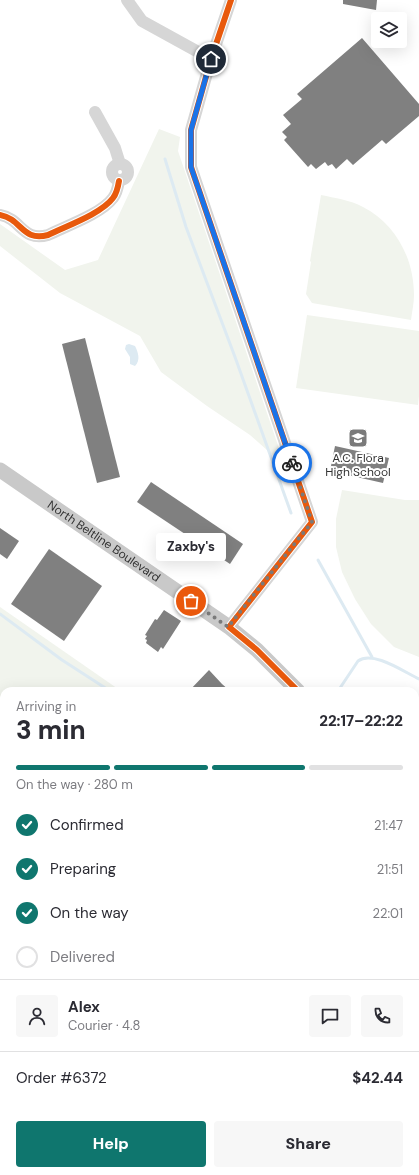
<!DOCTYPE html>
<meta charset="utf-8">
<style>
body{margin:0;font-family:"DM Sans",sans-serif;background:#f7f7f7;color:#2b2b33;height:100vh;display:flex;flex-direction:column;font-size:15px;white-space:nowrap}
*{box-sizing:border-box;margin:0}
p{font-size:13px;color:#7c7c81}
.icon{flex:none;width:22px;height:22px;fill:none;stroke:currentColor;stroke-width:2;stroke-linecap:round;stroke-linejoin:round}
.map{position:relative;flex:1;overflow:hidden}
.side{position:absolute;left:0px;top:687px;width:419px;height:488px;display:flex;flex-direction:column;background:#fff;border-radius:12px 12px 0 0;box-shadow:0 4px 16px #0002}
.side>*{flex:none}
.tools{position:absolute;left:371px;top:12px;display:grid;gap:8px}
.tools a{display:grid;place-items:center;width:36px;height:36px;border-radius:4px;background:#fff;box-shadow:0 4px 16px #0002;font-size:20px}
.pin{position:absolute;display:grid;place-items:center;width:34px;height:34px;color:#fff;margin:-17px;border:2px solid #fff;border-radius:50%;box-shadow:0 1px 4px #0007}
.courier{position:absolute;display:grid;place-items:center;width:40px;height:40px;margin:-20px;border:3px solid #1a73e8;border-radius:50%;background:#fff;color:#222;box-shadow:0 1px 5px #0007}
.bubble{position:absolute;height:28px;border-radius:4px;background:#fff;box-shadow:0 4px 16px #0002;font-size:13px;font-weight:800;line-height:28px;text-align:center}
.summary em{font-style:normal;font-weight:800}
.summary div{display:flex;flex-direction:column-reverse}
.summary{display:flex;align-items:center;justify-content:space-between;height:68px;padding:0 16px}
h1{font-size:26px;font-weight:800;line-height:30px}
.bar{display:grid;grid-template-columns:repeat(4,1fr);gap:6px 4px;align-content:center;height:48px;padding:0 16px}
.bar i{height:5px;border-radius:3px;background:#e1e1e2}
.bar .selected{background:#0f766e}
.bar p{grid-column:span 4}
.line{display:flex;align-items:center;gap:10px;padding:0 16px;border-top:1px solid #e1e1e2}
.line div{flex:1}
.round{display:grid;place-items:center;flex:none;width:42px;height:42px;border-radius:4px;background:#f7f7f7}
ol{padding:0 16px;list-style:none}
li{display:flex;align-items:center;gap:12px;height:44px}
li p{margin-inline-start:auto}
li .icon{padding:4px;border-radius:50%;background:#0f766e;color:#fff;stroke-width:4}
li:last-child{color:#7c7c81}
li i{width:22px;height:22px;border:2px solid #e1e1e2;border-radius:50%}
.primary-button{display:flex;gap:8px;margin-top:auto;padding:8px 16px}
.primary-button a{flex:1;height:46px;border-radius:4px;background:#0f766e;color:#fff;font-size:16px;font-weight:800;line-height:46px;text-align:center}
.primary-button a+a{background:#f7f7f7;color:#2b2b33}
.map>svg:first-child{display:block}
</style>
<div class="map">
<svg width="419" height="1175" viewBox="0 0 419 1175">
<rect width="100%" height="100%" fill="#fff"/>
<g fill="#f1f4ed">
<path d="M159,129l21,8 -2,14 107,315 -35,-31 -43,-29 -46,-34 -21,-36 -80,-43 -60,-47v-22l65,46 33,-10z"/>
<path d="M321,195c14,3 29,5 42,12 33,17 51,52 51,88 0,8 -2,17 -3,25l-99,-17 -6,-9 5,-32 -1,-1z"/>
<path d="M307,315l112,16v65l-1,9 -122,-17z"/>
<path d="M342,490l63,10h14v157l-25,-10 -23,-23 -16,-25 -13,-27 -6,-25v-28z"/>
<path d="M0,607l121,84h-117v186l-4,1z"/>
</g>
<path fill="#ddeaf2" d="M129,344l6,2c3,6 6,14 0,20l-5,-2v-7l-5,-8 1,-4z"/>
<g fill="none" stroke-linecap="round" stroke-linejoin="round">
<g stroke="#ddeaf2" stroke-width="3">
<path d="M165,159l21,68 49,130 56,156"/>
<path d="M318,560l54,97"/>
<path d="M0,614l62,46 48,31"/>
<path d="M338,691l20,-30c15,-11 46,11 61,18"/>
<path d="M0,786l4,-3"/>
</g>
</g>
<g fill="#808080">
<path d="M343,0h34l-1,10 -33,-6z"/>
<path d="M362,38l57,66v12l-33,28 -4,-4 -29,25 -6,-6 -11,10 -4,-5 -4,2 -3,-4 -9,7 -5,-5 -3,3 -24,-27 3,-3 -5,-5 9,-8 -8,-9 19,-16 -5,-5z"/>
<path d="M85,338l35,139 -23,6 -35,-139z"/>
<path d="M335,446l54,12 -6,25 -53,-12z"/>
<path d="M151,482l92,62 -13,20 -93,-62z"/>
<path d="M0,528l19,13 -12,18 -7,-5z"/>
<path d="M49,549l53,37 -38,55 -53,-37z"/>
<path d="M164,610l17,11 -18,28 -2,-2 -3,5 -12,-9 1,-3 -2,-1 2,-3 -2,-1 10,-16 2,1z"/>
<path d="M209,670l13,14 8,7h-41z"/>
</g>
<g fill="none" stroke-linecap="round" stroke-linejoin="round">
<g stroke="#d6d6d6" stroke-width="12">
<path d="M127,0l15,21 69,38"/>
<path d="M95,112l20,36 5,16"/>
<circle cx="120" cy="172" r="8"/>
<path d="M0,215c22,4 22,27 48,20 18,-9 53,-21 65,-37 4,-5 5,-11 6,-17"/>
<path d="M229,627l83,-105 -121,-355v-37l20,-71 20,-59"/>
<path d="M0,1005l4,-5"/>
<path d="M415,1120h4"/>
<path d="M269,1171l1,4"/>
</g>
<g stroke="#c9c9c9" stroke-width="15">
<path id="s1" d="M0,470l229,157 28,23 41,41"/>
<path d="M415,860l4,6"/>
</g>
<g stroke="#fff" stroke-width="8">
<g id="cycleway">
<path d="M231,0l-20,59 -20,71v37l121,355 -83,105 28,23 41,41"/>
<path d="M0,215c22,4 22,27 48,20 18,-9 53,-21 65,-37 4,-5 5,-11 6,-17"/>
</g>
</g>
<use href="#cycleway" stroke="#e8590c" stroke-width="6"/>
</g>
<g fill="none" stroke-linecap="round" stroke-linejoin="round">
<path stroke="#7a7a7a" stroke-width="4" stroke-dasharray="0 7.2" d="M191,601l37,26 84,-105 -20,-59"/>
<path stroke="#1a73e8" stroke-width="5" d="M211,59l-20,71v37l101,296"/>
</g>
<defs>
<g id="school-square" transform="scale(1)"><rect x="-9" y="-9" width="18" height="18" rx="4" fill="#7a7a7a" stroke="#fff"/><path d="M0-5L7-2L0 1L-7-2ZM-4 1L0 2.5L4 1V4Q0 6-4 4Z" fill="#fff"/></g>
</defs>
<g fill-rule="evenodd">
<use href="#school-square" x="358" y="438"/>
</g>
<g text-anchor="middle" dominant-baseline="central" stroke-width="4" stroke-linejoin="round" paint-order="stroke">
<g font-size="12" fill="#323232" stroke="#fff">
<text x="358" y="458">A.C. Flora<tspan x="358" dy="14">High School</tspan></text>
</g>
<g font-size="12" fill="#323232" stroke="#fff">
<text stroke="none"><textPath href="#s1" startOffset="126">North Beltline Boulevard</textPath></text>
</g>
</g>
</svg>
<div class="tools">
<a><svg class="icon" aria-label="layers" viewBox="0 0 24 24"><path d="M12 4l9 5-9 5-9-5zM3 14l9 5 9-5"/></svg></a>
</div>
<div class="pin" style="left:191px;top:601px;background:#ea580c"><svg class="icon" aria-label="bag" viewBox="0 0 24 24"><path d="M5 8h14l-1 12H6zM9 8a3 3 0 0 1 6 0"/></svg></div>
<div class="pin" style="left:211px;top:59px;background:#1f2937"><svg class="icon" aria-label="home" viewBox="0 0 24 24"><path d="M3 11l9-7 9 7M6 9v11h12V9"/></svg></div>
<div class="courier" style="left:292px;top:463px"><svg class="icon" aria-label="bike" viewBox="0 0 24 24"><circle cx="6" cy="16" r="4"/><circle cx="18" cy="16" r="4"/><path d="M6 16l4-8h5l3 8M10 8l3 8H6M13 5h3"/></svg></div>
<div class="bubble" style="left:156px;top:533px;width:70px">Zaxby's</div>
<section class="side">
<div class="summary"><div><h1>3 min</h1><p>Arriving in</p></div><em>22:17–22:22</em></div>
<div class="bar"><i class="selected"></i><i class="selected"></i><i class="selected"></i><i></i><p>On the way · 280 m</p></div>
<ol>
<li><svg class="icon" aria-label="check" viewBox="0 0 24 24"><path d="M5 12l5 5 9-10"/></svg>Confirmed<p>21:47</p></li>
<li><svg class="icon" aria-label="check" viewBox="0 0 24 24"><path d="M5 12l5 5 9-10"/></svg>Preparing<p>21:51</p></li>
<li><svg class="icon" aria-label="check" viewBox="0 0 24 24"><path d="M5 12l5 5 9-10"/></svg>On the way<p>22:01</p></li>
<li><i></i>Delivered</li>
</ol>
<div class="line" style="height:72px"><a class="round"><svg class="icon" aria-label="person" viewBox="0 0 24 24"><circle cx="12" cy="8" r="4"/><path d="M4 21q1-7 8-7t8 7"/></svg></a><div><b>Alex</b><p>Courier · 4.8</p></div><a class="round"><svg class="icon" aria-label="chat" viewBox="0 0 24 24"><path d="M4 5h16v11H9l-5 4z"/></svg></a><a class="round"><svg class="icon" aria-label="phone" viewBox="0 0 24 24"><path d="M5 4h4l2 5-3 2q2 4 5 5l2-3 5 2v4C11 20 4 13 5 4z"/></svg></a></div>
<div class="line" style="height:52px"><div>Order #6372</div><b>$42.44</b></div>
<div class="primary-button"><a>Help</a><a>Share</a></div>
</section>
</div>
